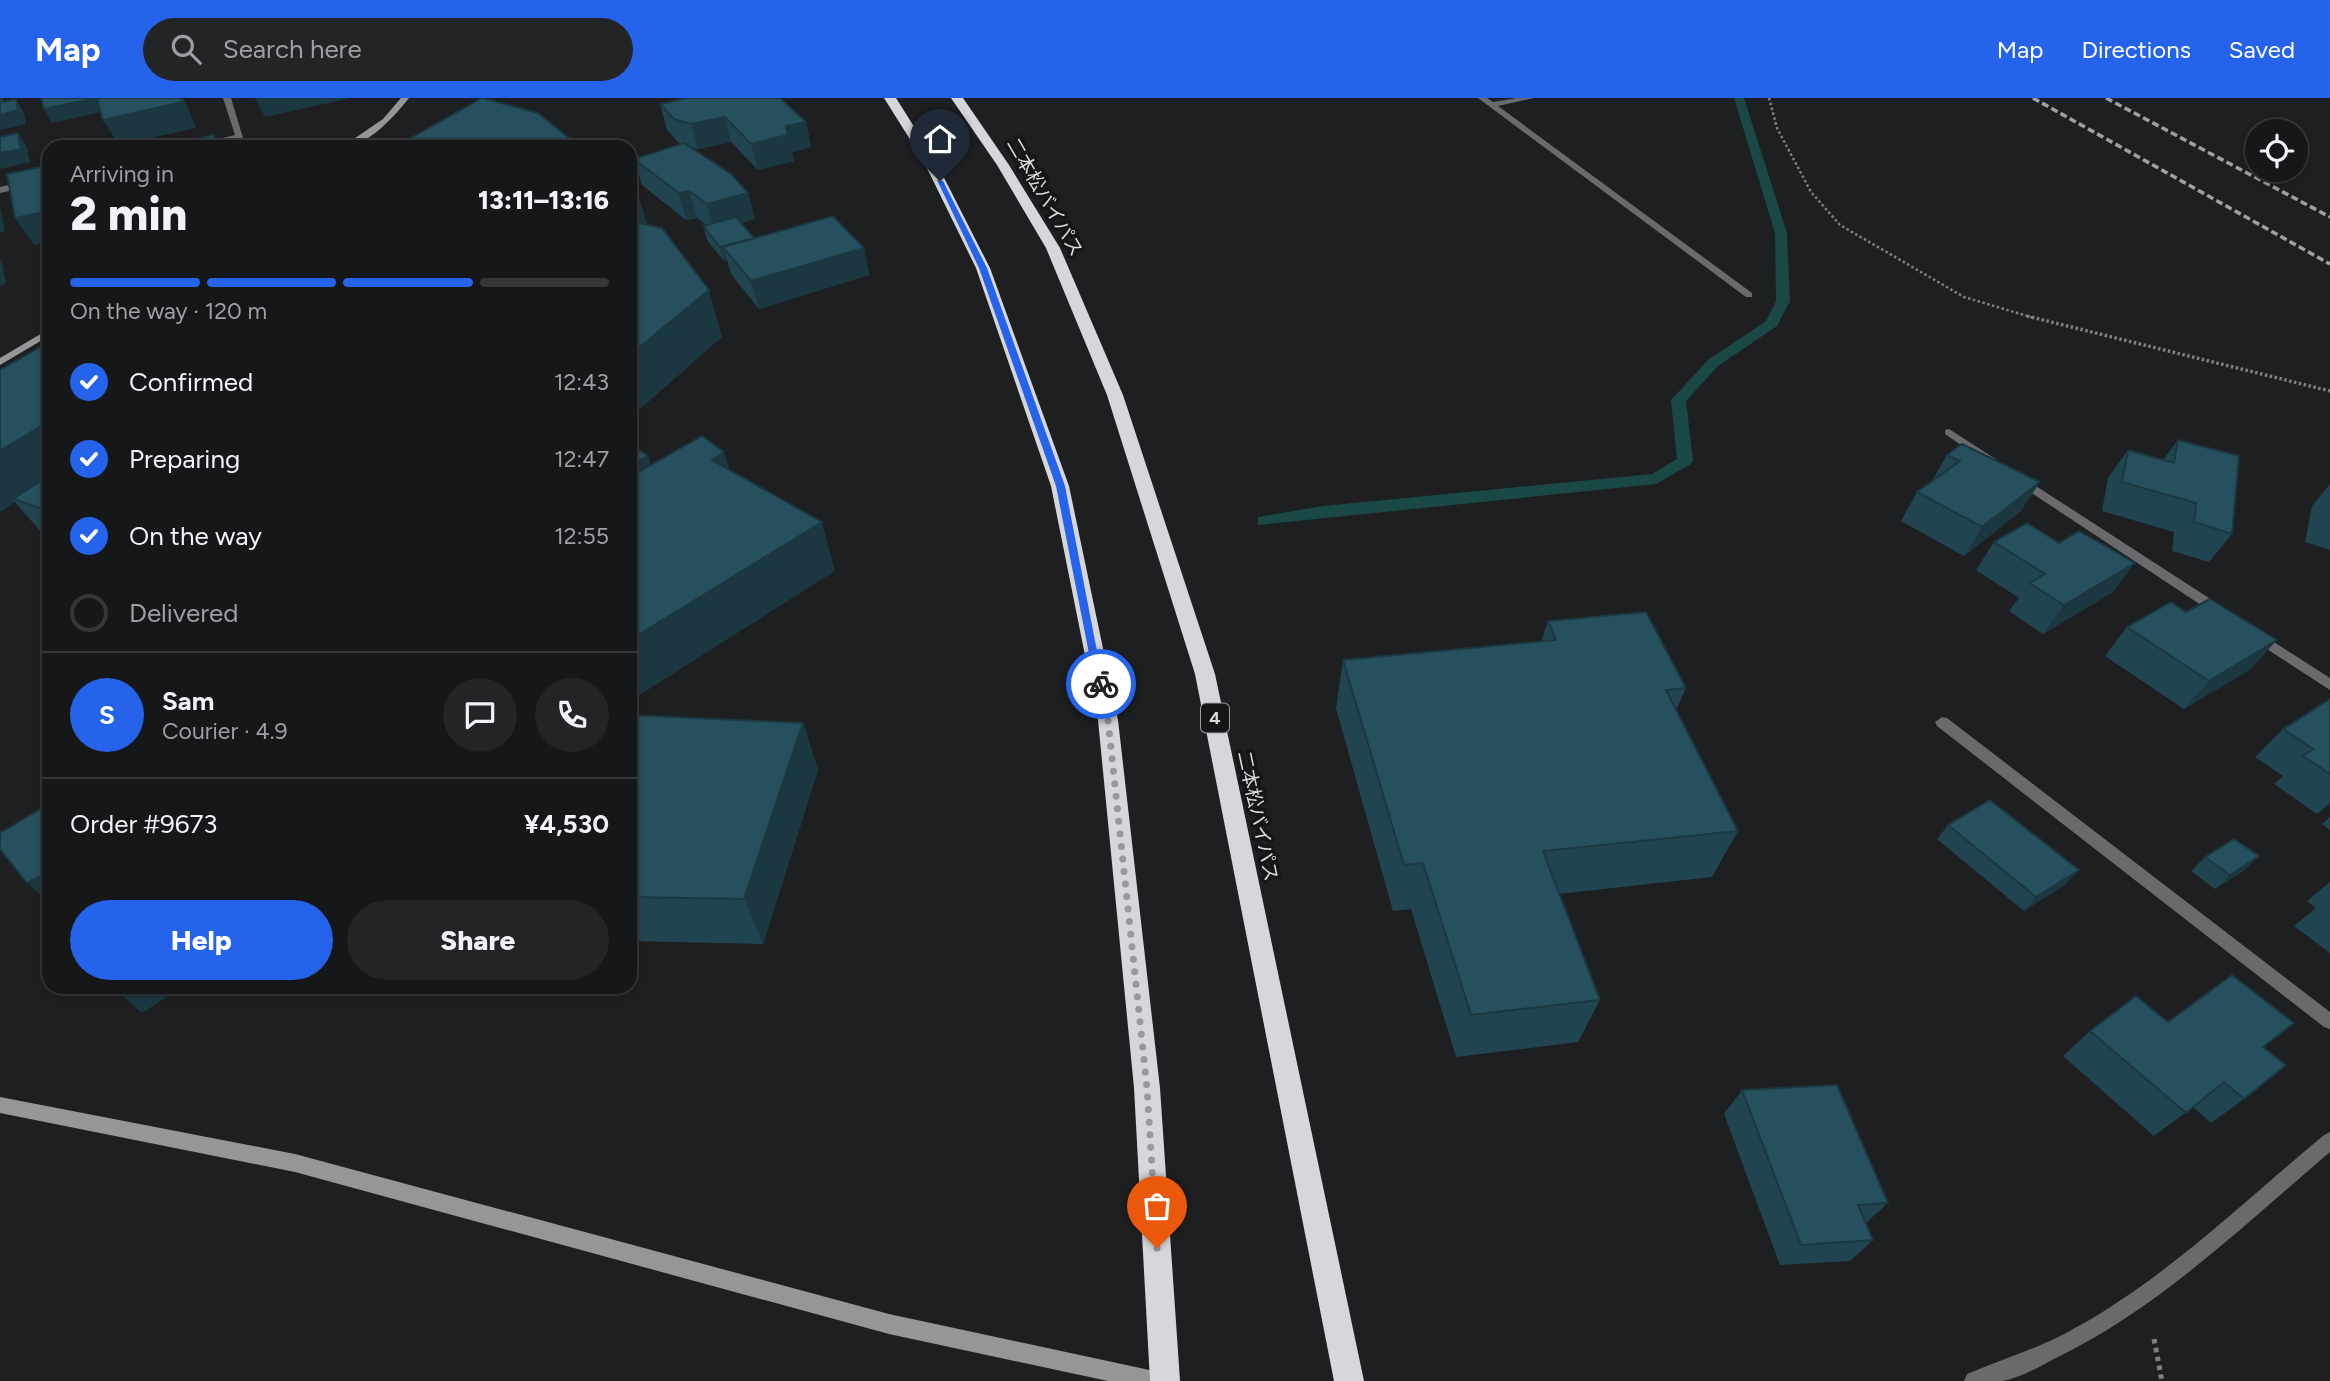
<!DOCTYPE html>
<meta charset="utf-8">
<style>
body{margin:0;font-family:Figtree,"Noto Sans JP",sans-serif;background:#232426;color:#f1f3f6;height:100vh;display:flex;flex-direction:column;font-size:26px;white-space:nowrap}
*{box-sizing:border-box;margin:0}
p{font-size:23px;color:#9e9fa2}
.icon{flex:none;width:38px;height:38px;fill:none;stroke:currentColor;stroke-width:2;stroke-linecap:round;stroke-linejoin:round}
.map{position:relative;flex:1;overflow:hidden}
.sheet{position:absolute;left:42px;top:42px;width:595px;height:854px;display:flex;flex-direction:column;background:#161719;border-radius:21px;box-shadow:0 4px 10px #0003,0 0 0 2px #353638}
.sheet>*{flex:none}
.tools{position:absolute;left:2245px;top:21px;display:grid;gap:14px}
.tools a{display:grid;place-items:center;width:63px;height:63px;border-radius:50%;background:#161719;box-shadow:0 4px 10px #0003,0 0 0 2px #353638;font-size:35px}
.pin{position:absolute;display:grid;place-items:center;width:60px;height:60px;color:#fff;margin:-72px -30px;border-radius:50% 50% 50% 0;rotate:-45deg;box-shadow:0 0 7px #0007}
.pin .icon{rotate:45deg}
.courier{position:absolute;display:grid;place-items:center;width:70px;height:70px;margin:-35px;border:5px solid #2563eb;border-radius:50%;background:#fff;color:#222;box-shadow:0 2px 9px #0007}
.overview em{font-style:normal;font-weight:800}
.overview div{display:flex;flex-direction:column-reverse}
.overview{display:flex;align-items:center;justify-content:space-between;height:119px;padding:0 28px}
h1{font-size:46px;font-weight:800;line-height:52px}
.bar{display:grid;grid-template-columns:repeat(4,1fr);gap:10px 7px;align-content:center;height:84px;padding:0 28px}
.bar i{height:9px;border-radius:5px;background:#353638}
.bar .active{background:#2563eb}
.bar p{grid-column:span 4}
.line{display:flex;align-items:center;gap:18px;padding:0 28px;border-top:2px solid #353638}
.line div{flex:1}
.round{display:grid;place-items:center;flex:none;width:74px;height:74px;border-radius:37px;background:#232426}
ol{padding:0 28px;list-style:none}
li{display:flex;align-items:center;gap:21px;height:77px}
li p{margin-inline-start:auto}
li .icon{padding:7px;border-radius:50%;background:#2563eb;color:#fff;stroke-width:4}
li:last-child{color:#9e9fa2}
li i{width:38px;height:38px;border:4px solid #353638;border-radius:50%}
.action{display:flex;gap:14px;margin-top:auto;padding:14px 28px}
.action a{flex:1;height:80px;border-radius:42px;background:#2563eb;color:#fff;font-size:28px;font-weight:800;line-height:80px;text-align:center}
.action a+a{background:#232426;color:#f1f3f6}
header{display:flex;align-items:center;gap:42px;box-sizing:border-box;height:98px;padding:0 35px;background:#2563eb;color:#fff}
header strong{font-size:33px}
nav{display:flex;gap:38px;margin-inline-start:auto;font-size:24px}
.search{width:490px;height:63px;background:#232426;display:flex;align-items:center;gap:18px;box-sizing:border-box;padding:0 24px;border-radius:38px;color:#9e9fa2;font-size:26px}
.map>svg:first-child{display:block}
</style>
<header>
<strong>Map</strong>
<div class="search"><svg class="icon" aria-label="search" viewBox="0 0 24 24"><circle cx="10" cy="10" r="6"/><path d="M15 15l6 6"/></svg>Search here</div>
<nav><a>Map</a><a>Directions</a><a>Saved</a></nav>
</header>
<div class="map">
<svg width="2330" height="1283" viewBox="0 0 2330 1283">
<rect width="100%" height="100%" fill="#1d1f21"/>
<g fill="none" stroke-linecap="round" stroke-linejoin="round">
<path fill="#194845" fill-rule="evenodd" d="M1734,0h10l43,135 3,68 -13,25 -59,40 -32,35 7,60 -2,3 -35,20 -398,41v-8l65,-11 329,-32 25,-15 -6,-59 37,-40 58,-39 10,-20 -1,-68z"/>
<path stroke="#7e8082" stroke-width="2.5" stroke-dasharray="2.5 2.5" stroke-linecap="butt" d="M1769,0l8,30 34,64 29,33 124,72 70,21"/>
<path stroke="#7e8082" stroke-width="3.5" stroke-dasharray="2.5 2.5" stroke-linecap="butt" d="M2027,218l303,75"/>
<path stroke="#7e8082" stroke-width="5" stroke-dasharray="4.5 4.5" stroke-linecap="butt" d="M2154,1241l8,42"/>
<path fill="#6a6a6c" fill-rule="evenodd" d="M1478,0h9l6,4 24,-4h17l-36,8 254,187v4h-6z"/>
<g fill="#6a6a6c" fill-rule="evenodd">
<path d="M223,0h8l12,40 -42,9h-15l49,-12z"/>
<path d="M49,78v6l-49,11v-6z"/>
<path d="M1949,331l48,31v4h-8l-44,-30v-4z"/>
<path d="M2019,377l207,134 1,3 -1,3h-10l-201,-133 -2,-3z"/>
<path d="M2255,532l75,48v12l-80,-52 -2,-3 2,-3z"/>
<path d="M1942,619l5,1 383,294v17l-6,-2 -387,-301 -2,-4z"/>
<path d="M2330,1034v20c-87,74 -171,156 -274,206 -17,9 -36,20 -54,23 -12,0 -26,0 -38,0l3,-7c33,-14 67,-24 99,-41 95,-50 175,-129 258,-198z"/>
</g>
<g fill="#969699" fill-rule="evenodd">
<path d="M401,0h8c-15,19 -42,49 -67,49l41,-28z"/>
<path d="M49,231v7l-49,29v-7z"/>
<path d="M0,999l295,57 594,160 265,57 7,3 3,7h-56l-219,-47 -594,-162 -295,-59z"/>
</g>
<g fill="#d7d7db" fill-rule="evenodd">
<path d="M884,0h12l39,62 55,108 79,218 49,234 42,368 20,293h-30l-16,-293 -36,-368 -47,-234 -75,-218 -53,-108z"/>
<path d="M951,0h12l46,67 51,83 63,147 92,279 149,707h-30l-139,-707 -88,-279 -61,-147 -49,-83z"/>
</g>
<g stroke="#9ea0a1" stroke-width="3.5" stroke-dasharray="7 3.5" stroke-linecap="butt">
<path d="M2033,0l297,166"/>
<path d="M2106,0l224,119"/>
</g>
</g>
<g fill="#214550">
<path d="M660,6l146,18 5,25 -19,5 2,9 -36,9 -27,-28 -33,7 -8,-2 58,46 7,26 -14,4 13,15 110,10 5,27 -110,34 -28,-35 -4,-14 -3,1 -17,-21 -4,-14 3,-1 -9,-7 -11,2 -44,-35 -8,-26 46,-15 -13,-14z"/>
<path d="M49,244v198l-2,-1 -32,-37 -15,10z"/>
<path d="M2178,342l54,94 -23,28 -37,-11 2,-19 -72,-21 6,-33 20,-28 35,10z"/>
<path d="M1962,346l59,67 -57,45 -63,-35 16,-29 15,-11 15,-26z"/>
<path d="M2330,386v66l-25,-8 7,-36z"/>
<path d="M1994,444l119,50 -70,42 -34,-23 10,-13 -43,-28z"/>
<path d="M1548,523l138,67 -10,22 62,121 -26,46 -153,17 41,106 -22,42 -122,15 -45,-148 -18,2 -57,-203 7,-48 198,-18z"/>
<path d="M2127,529l124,42 -67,40 -79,-53z"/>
<path d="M2330,601v105l-13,10 -43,-30 9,-8 -28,-19 28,-28z"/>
<path d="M630,617l173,8 15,47 -55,174 -133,-3z"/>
<path d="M2330,719v13l-8,-6z"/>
<path d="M1948,727l118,59 -42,27 -87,-72z"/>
<path d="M2259,758l-16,15 -28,18 -24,-18 14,-14z"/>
<path d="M2330,784v71l-36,-27 22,-18 -9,-7z"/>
<path d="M2168,924l95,25 -19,52 -33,24 -18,-16 -39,29 -91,-80 27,-25z"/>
<path d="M1742,992l146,113 -22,20 7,17 -23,21 -70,4 -56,-151z"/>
</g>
<g fill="#1b3841">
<path d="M2,0l9,12 5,-11 8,14 2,11 -26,6v-15l3,-13z"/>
<path d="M97,0h14l4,11 -63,14 -8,-14z"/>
<path d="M181,0h2l5,10 8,20 -77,17 -16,-25z"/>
<path d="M255,0h91l1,1 -82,18z"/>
<path d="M725,19l6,25 -33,7 -7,-25z"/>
<path d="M806,24l5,25 -19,5 2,9 -36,9 -7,-26 35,-18z"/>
<path d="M18,35l9,14 3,15 -30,7v-16z"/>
<path d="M689,93l8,27 -11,2 -7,-27z"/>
<path d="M748,95l7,26 -41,12 -7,-27z"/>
<path d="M638,96l11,37 -19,13v-45z"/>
<path d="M0,108l5,25 -5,1z"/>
<path d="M49,113v31l-15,3 -19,-27z"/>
<path d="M754,140l-31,9 4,13 -3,1 -4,-14z"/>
<path d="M864,150l5,27 -110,34 -8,-28z"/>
<path d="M0,161l2,3 4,21 -6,3z"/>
<path d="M709,192l13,47 -92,81v-63z"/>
<path d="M49,323v60l-36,18 2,3 -15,10v-61z"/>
<path d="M724,354l16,49 -28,-41z"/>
<path d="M648,358l5,15 -23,12v-18z"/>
<path d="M2040,384l-19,29 -57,45 18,-29z"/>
<path d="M822,424l13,49 -205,130v-61z"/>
<path d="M2135,465l-22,29 -70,42 21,-29z"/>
<path d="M2277,542l-26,29 -67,40 25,-28z"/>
<path d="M803,625l15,47 -55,174 -19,-45z"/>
<path d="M2330,704v2l-13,10z"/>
<path d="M2259,758l-16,15 -28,18 15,-14z"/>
<path d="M2079,772l-13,14 -42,27 12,-14z"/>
<path d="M49,774v30l-22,-19z"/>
<path d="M112,889h70l-40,26z"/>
</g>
<g fill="#26505d" stroke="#1b3841" stroke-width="2">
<path d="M0,0h2l1,4 13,-3 2,11 -18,5z"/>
<path d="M41,0h56l-53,11z"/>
<path d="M102,0h79l1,4 -79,18 -6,-21z"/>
<path d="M482,0l56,15 42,34h-185z"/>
<path d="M687,0h93l26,24 -20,4 2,9 -37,9 -26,-27 -34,7 -17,-5 -14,-15z"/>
<path d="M18,35l3,16 -21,4v-16z"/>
<path d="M213,37l5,12h-56z"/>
<path d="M684,45l47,31 17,19 -41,11 -18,-13 -10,2 -45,-34z"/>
<path d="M45,68l3,10h1v35l-34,7 -8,-44z"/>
<path d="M630,90l8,6 -8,5z"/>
<path d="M833,118l31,32 -113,33 -28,-34z"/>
<path d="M736,119l18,21 -34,9 -17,-21z"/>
<path d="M630,123l32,7 47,62 -79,65z"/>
<path d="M49,244v79l-49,30v-81z"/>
<path d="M702,338l22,16 -12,8 110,62 -192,118v-163z"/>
<path d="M2178,342l61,16 -7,78 -38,-12 2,-19 -74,-21 6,-32 46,13z"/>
<path d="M630,346l18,12 -18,9z"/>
<path d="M1962,346l78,38 -58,45 -65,-35 43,-31 -13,-6z"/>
<path d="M49,378v35l-36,-12z"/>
<path d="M2027,425l32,20 20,-12 56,32 -71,42 -35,-22 16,-9 -51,-32z"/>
<path d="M2210,501l67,41 -68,41 -82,-54 44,-25 15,10z"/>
<path d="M1646,514l40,76 -20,2 72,141 -195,20 57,149 -129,15 -48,-152 -19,2 -61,-205 213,-20 -8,-19z"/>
<path d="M2330,601v75l-27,-18 10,-7 -30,-20z"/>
<path d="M630,617l173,8 -59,176 -114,-2z"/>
<path d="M1990,702l89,70 -43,27 -88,-72z"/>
<path d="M49,706v68l-22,11 -27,-34v-16z"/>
<path d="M2234,741l25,17 -29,19 -25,-18z"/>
<path d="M2232,877l62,48 -31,24 23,18 -42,34 -20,-17 -38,31 -96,-82 46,-35 32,26z"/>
<path d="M1837,987l51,118 -30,2 15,35 -72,5 -59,-155z"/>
</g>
<path fill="#2563eb" d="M937,82l6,1 44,87 78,218 39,201 -9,-3 -39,-198 -77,-218z"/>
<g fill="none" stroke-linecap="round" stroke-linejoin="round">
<path stroke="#97999b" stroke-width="7" stroke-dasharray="0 12.6" d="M1101,586l7,36 39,368 10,160"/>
</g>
<g text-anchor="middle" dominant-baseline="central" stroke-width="7" stroke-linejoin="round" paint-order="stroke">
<rect fill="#141618" stroke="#9ea0a1" stroke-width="2" x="1201" y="605.5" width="28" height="29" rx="5"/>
<g font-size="18" font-weight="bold" fill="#d9dbdc">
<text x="1215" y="620">4</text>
</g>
<g font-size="19" fill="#d9dbdc" stroke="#141618">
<text transform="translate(1045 99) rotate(60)">二本松バイパス</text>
<text transform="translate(1258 718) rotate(78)">二本松バイパス</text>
</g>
</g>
</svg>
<div class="tools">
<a><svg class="icon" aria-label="locate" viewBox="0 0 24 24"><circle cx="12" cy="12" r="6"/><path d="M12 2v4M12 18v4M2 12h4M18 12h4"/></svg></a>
</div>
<div class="pin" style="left:1157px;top:1150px;background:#ea580c"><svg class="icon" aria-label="bag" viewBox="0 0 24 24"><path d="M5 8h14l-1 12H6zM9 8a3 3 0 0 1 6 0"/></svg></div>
<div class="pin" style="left:940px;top:83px;background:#1f2937"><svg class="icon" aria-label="home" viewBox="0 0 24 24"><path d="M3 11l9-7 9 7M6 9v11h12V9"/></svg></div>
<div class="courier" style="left:1101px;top:586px"><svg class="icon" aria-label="bike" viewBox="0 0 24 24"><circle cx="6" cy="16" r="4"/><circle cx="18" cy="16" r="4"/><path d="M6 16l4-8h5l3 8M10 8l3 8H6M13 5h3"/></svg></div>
<section class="sheet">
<div class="overview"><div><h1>2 min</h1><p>Arriving in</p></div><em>13:11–13:16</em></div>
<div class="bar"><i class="active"></i><i class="active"></i><i class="active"></i><i></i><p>On the way · 120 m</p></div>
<ol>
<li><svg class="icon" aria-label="check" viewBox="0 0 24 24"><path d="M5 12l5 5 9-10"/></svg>Confirmed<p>12:43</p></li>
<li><svg class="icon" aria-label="check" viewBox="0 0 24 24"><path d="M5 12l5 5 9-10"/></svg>Preparing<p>12:47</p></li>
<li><svg class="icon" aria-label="check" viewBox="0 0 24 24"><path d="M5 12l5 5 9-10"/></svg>On the way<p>12:55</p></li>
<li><i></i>Delivered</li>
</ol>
<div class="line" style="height:126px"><b class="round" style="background:#2563eb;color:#fff">S</b><div><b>Sam</b><p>Courier · 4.9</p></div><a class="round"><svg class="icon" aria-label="chat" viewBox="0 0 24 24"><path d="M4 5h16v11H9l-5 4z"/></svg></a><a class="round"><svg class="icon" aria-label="phone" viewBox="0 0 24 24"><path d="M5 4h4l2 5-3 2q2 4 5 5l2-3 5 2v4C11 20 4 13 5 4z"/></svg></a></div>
<div class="line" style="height:91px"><div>Order #9673</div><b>¥4,530</b></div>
<div class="action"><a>Help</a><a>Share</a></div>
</section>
</div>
